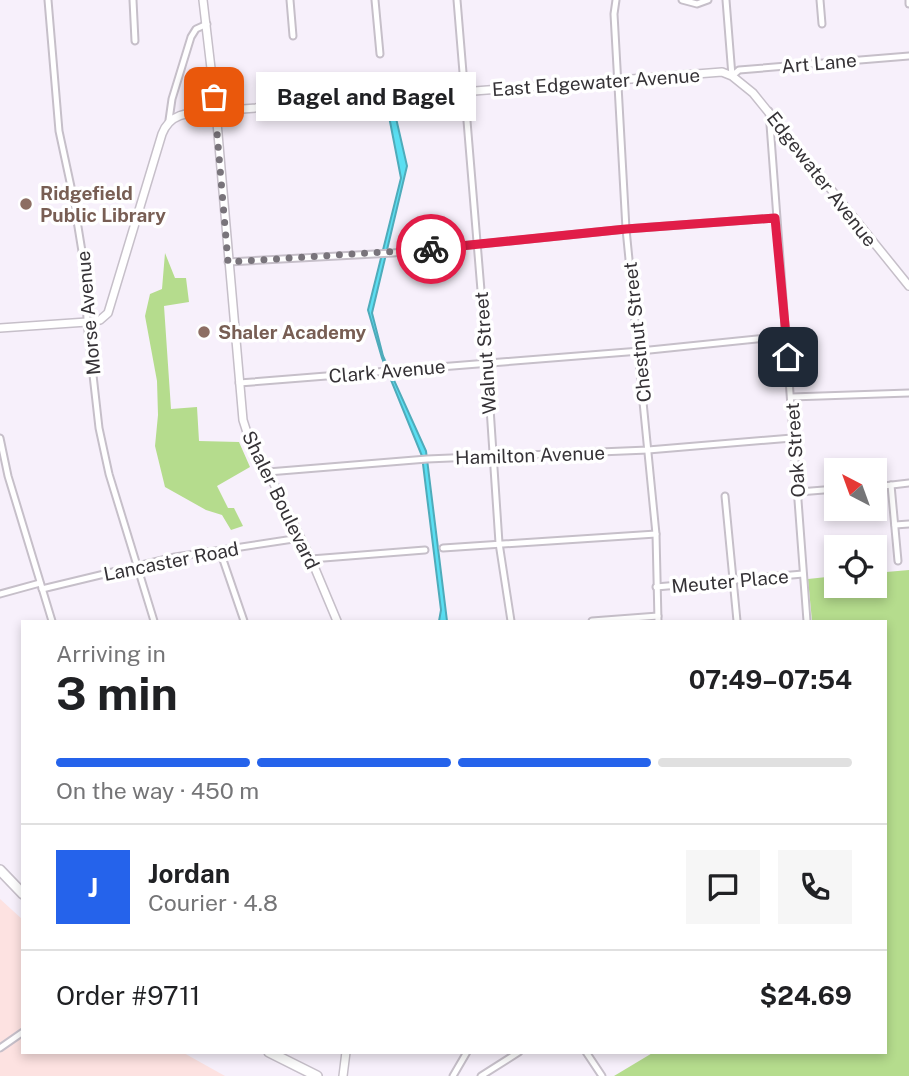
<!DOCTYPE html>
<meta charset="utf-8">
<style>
body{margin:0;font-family:"Public Sans",sans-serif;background:#f6f6f6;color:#202124;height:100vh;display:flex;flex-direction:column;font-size:26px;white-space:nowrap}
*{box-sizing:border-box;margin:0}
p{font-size:23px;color:#757577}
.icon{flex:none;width:38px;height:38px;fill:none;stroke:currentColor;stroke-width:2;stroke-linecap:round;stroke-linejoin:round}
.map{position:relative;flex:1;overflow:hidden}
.sheet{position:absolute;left:21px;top:620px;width:866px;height:434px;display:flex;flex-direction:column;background:#fff;border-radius:0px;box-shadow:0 4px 10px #0003}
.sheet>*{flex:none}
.needle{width:46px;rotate:319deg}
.buttons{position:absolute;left:824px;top:458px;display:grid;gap:14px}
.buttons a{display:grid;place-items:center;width:63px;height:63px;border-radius:0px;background:#fff;box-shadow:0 4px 10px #0003;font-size:35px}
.pin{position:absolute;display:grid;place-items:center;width:60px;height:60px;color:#fff;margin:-30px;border-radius:14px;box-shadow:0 4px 10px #0006}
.courier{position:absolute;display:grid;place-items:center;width:70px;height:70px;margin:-35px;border:5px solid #e11d48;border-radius:50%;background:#fff;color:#222;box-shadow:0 2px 9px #0007}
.bubble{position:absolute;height:49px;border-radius:0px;background:#fff;box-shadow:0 4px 10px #0003;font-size:23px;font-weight:700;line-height:49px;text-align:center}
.overview em{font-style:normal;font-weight:700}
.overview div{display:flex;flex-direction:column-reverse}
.overview{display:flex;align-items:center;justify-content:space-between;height:119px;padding:0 35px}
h1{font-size:46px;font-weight:700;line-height:52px}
.bar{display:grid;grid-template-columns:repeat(4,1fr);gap:10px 7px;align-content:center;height:84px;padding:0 35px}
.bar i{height:9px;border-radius:5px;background:#e0e0e0}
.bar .active{background:#2563eb}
.bar p{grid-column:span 4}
.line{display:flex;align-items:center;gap:18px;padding:0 35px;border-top:2px solid #e0e0e0}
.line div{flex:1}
.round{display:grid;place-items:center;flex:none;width:74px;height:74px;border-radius:0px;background:#f6f6f6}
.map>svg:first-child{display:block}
</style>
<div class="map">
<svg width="909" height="1076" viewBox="0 0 909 1076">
<rect width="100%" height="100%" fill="#f7f0fb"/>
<path fill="#fde2e1" d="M0,899l23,21v132h159l43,24h-225z"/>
<g fill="#b5dc8d">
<path d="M165,253l10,25h11l3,24 -25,4 7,103 26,-2 2,34 40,1 11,25 -33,19 11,22h6l9,18 -12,4 -9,-15 -16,-5 -41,-23 -10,-41 3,-31 -1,-34 -12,-65 5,-22 12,-5z"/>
<path d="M909,570v506h-295l40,-24h232v-431h-74l-4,-42 28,-3v10h39v-13z"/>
</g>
<path fill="#5adff2" stroke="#4fabba" stroke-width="2" d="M393,105l14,61 -35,147 11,43 43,95 21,170h-8l2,-11 -19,-154 -40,-98 -14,-48 33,-132 -14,-72z"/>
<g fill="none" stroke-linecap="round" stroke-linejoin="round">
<g stroke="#c6bfc9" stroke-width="9">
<g id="minor">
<path d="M48,0l11,131 14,65 13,80 1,46 12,106 10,46 45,147"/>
<path d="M133,0l2,41"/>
<path d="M290,0l3,36"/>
<path d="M375,0l5,54"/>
<path d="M457,0l30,363 12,180 12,78"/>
<path d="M616,0l-2,14 12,215 30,305 2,87"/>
<path d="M682,0l15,4 11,-4"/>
<path d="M726,0l6,76 7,-6 170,-14"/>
<path d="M820,0l2,24"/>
<path d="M909,0v4"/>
<path d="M769,111l38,510"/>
<path d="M169,120l3,-21 19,-62 5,-8 11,-5"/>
<path d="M228,262l165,-9 233,-24 149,-11"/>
<path d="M239,383l401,-32 146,-15"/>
<path d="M791,397l118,-4"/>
<path d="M0,438l8,38 44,145"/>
<path d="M268,472l159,-13 221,-9 144,-12"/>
<path d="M891,485l7,76"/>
<path d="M875,487l34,-4"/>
<path d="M799,492l37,-3"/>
<path d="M725,496l12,125"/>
<path d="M895,525l14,-1"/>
<path d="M443,548l213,-14"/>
<path d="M220,551l24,70"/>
<path d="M311,559l114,-9"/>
<path d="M656,587l147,-13"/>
<path d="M42,589l133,-32 125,-19"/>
<path d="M0,594l40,-11"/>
<path d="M592,621l66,-5"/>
<path d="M0,1048l23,-16"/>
<path d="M586,1052l16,24"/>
<path d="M453,1076l14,-24"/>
<path d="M481,1076l38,-24"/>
</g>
</g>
<g stroke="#c6bfc9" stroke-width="10">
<g id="tertiary">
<path d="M203,0l13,111 27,309 8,25 17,27 43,87 26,62"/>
<path d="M0,328l87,-6 13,-2 8,-7 54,-179c9,-24 32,-21 54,-23l506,-39 10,4 21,17 156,193"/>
<path d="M343,1076l3,-24"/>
</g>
</g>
<g stroke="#c6bfc9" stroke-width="12">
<g id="primary">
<path d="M0,870l23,24"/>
<path d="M269,1052l48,24"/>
</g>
</g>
<use href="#minor" stroke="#fff" stroke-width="5"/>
<use href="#tertiary" stroke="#fff" stroke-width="7"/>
<use href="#primary" stroke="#fff" stroke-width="9"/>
</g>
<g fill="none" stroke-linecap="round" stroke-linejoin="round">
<path stroke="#79747b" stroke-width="7" stroke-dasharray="0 12.6" d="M214,97l14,165 203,-13"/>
<path stroke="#e11d48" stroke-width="9" d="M431,249l195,-20 149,-11 13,139"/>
</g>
<g fill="#8d6e63" stroke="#fff" stroke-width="2.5">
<circle cx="26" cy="204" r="7"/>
<circle cx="204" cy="332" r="7"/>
</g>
<g text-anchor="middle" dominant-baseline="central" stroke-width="7" stroke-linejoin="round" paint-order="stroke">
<g font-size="19" fill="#353236" stroke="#fff">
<text transform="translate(819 63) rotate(-5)">Art Lane</text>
<text transform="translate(596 82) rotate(-4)">East Edgewater Avenue</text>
<text transform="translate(822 179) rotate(52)">Edgewater Avenue</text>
<text transform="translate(88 313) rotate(-95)">Morse Avenue</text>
<text transform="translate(637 332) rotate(-96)">Chestnut Street</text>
<text transform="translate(485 353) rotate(-94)">Walnut Street</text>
<text transform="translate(387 371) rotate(-5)">Clark Avenue</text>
<text transform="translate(795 450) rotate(-94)">Oak Street</text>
<text transform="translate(530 455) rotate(-2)">Hamilton Avenue</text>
<text transform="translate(281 500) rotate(64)">Shaler Boulevard</text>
<text transform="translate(171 561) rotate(-11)">Lancaster Road</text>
<text transform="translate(730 581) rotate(-5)">Meuter Place</text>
</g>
<g font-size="19" font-weight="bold" fill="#785e54" stroke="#fff" text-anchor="start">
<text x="40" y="193">Ridgefield<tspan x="40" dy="22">Public Library</tspan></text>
<text x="218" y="332">Shaler Academy</text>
</g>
</g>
</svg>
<div class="buttons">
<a><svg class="needle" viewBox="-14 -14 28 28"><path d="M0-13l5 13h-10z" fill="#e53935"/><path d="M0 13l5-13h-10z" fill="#757577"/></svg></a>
<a><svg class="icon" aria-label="locate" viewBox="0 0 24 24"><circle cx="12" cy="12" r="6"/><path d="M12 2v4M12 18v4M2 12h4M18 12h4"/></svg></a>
</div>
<div class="pin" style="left:214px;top:97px;background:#ea580c"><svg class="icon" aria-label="bag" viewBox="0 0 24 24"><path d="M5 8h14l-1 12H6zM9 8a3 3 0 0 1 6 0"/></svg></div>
<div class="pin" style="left:788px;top:357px;background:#1f2937"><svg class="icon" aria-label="home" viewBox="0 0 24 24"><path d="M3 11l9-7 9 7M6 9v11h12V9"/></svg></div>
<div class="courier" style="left:431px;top:249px"><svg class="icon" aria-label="bike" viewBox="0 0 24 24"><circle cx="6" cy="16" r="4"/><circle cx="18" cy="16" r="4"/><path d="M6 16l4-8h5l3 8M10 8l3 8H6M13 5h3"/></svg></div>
<div class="bubble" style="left:256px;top:72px;width:220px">Bagel and Bagel</div>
<section class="sheet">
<div class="overview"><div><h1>3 min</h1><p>Arriving in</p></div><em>07:49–07:54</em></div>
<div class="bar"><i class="active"></i><i class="active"></i><i class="active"></i><i></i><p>On the way · 450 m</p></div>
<div class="line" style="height:126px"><b class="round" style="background:#2563eb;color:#fff">J</b><div><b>Jordan</b><p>Courier · 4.8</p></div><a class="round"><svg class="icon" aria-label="chat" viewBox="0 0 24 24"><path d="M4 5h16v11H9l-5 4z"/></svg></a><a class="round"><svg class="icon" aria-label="phone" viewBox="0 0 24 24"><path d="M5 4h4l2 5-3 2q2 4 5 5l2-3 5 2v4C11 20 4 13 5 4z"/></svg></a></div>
<div class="line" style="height:91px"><div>Order #9711</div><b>$24.69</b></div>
</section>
</div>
